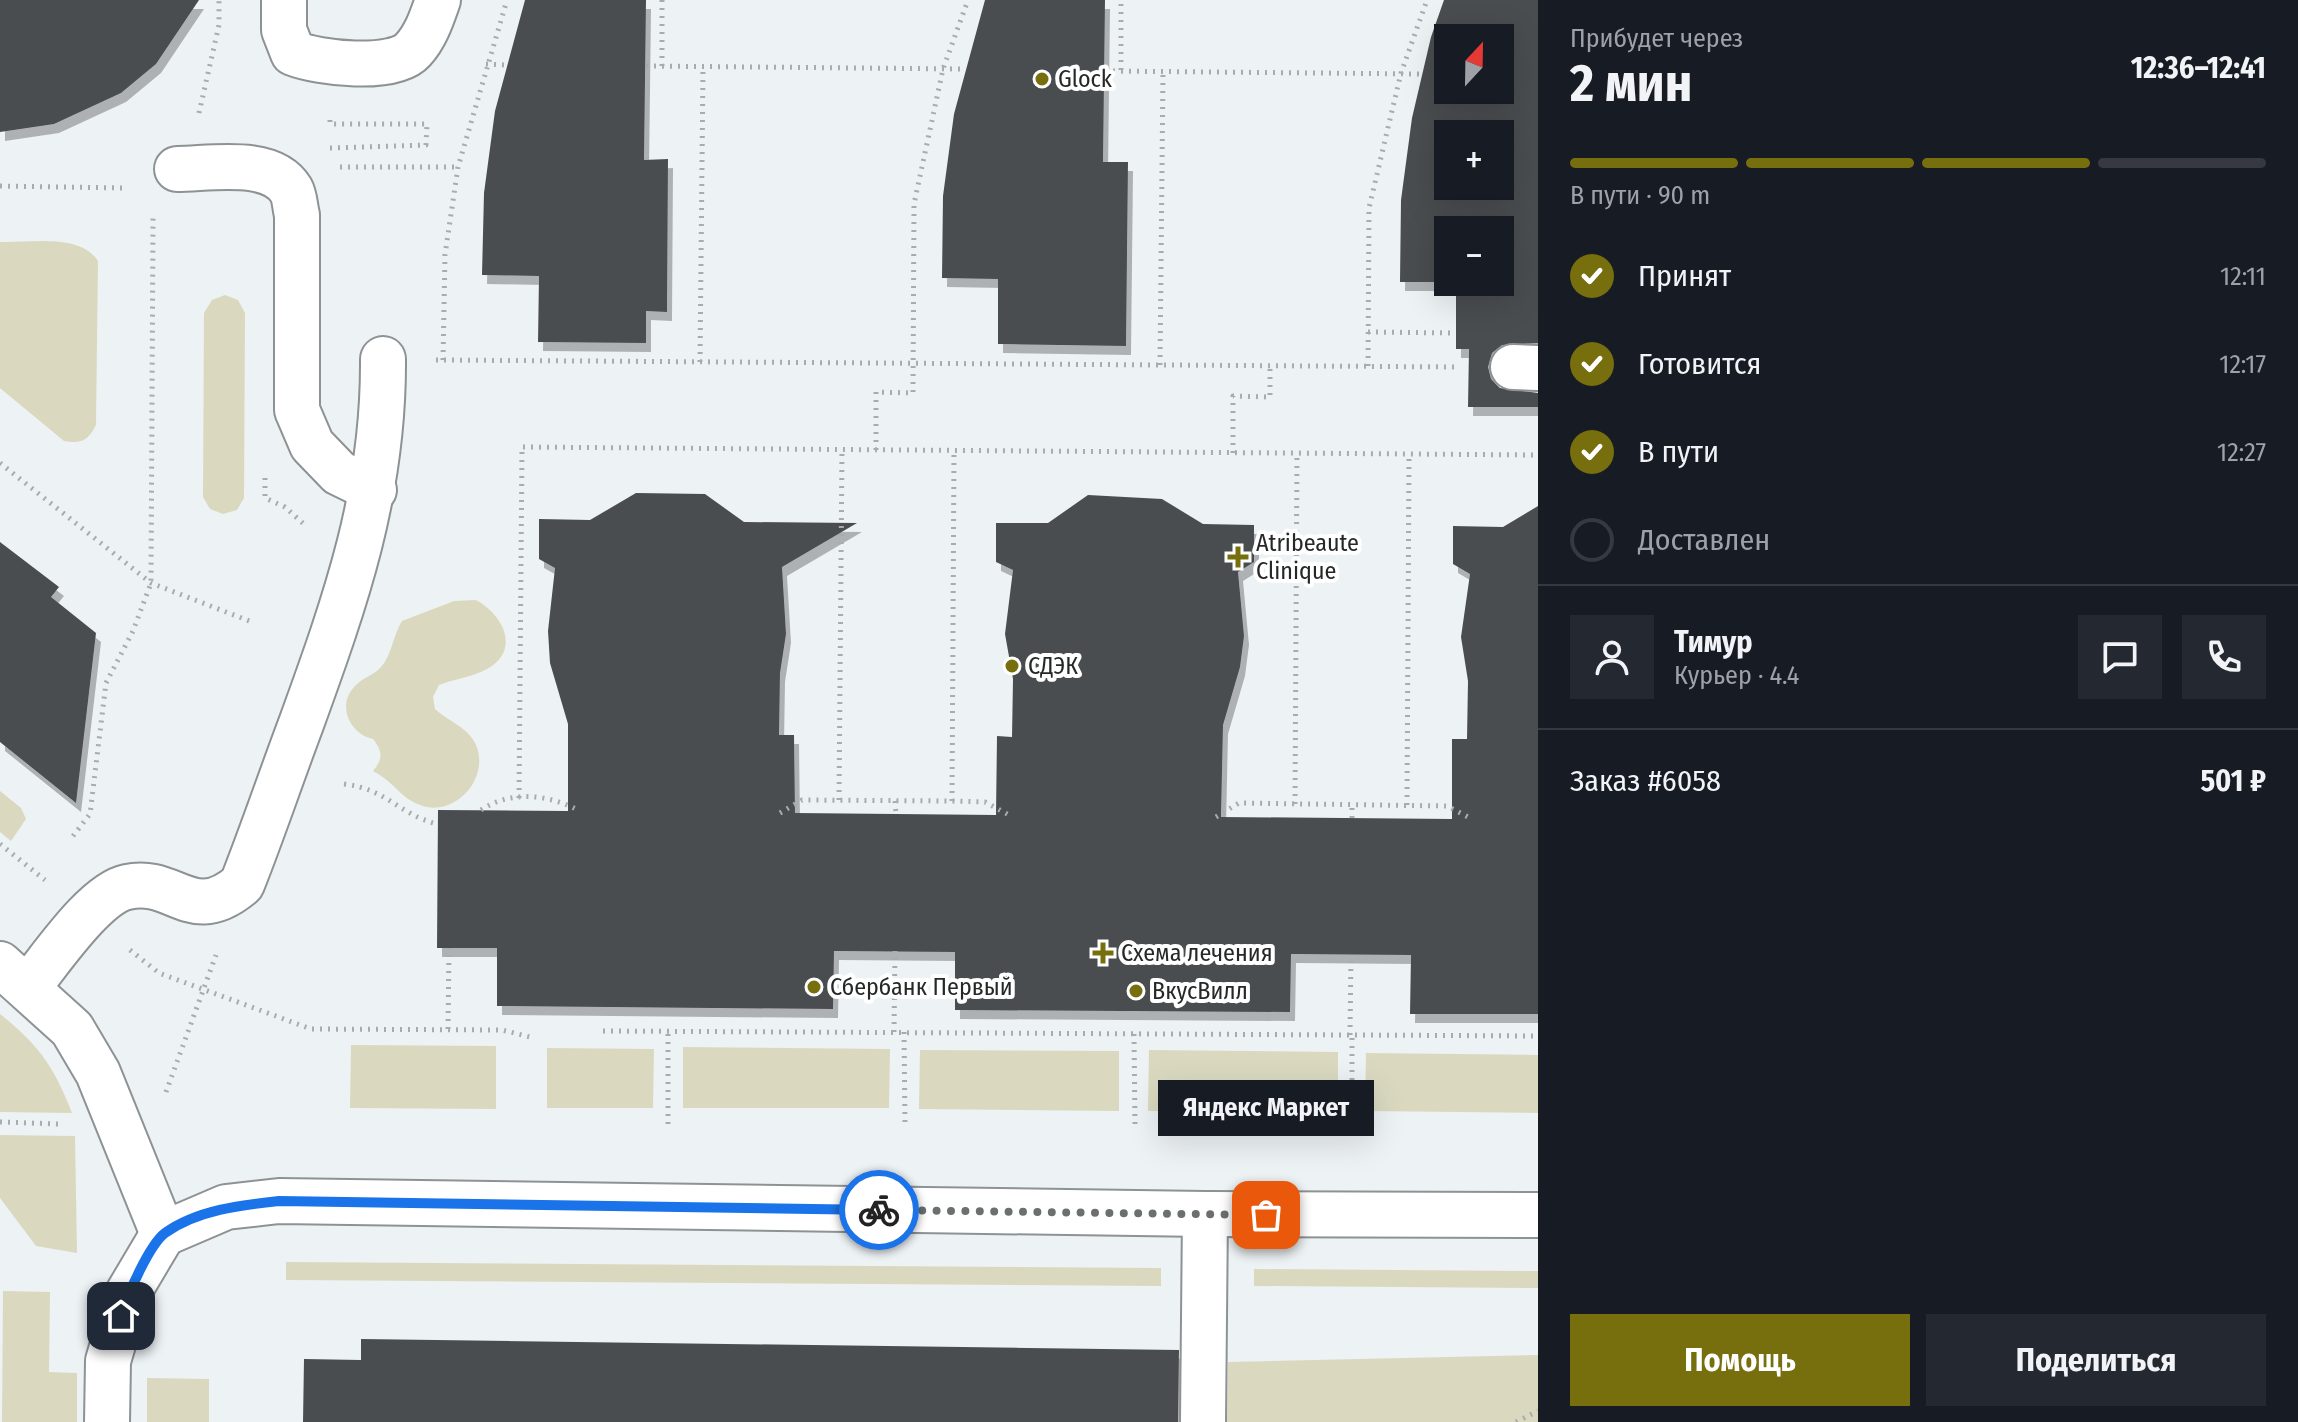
<!DOCTYPE html>
<html lang="ru">
<meta charset="utf-8">
<style>
body{margin:0;font-family:"Fira Sans Condensed",sans-serif;background:#242831;color:#f1f3f6;height:100vh;display:flex;flex-direction:column;font-size:30px;white-space:nowrap}
*{box-sizing:border-box;margin:0}
p{font-size:26px;color:#9ea1a6}
.icon{flex:none;width:44px;height:44px;fill:none;stroke:currentColor;stroke-width:2;stroke-linecap:round;stroke-linejoin:round}
.map{position:relative;flex:1;overflow:hidden}
.side{display:flex;flex-direction:column;background:#171b24;width:760px}
.side>*{flex:none}
.needle{width:52px;rotate:22deg}
.fabs{position:absolute;left:1434px;top:24px;display:grid;gap:16px}
.fabs a{display:grid;place-items:center;width:80px;height:80px;border-radius:0px;background:#171b24;box-shadow:0 8px 32px #0002;font-size:40px}
.pin{position:absolute;display:grid;place-items:center;width:68px;height:68px;color:#fff;margin:-34px;border-radius:16px;box-shadow:0 4px 12px #0006}
.courier{position:absolute;display:grid;place-items:center;width:80px;height:80px;margin:-40px;border:6px solid #1a73e8;border-radius:50%;background:#fff;color:#222;box-shadow:0 2px 10px #0007}
.bubble{position:absolute;height:56px;border-radius:0px;background:#171b24;box-shadow:0 8px 32px #0002;font-size:26px;font-weight:700;line-height:56px;text-align:center}
.headline em{font-style:normal;font-weight:700}
.headline div{display:flex;flex-direction:column-reverse}
.headline{display:flex;align-items:center;justify-content:space-between;height:136px;padding:0 32px}
h1{font-size:52px;font-weight:700;line-height:60px}
.bar{display:grid;grid-template-columns:repeat(4,1fr);gap:12px 8px;align-content:center;height:96px;padding:0 32px}
.bar i{height:10px;border-radius:6px;background:#363941}
.bar .active{background:#776e0d}
.bar p{grid-column:span 4}
.line{display:flex;align-items:center;gap:20px;padding:0 32px;border-top:2px solid #363941}
.line div{flex:1}
.round{display:grid;place-items:center;flex:none;width:84px;height:84px;border-radius:0px;background:#242831}
ol{padding:0 32px;list-style:none}
li{display:flex;align-items:center;gap:24px;height:88px}
li p{margin-inline-start:auto}
li .icon{padding:8px;border-radius:50%;background:#776e0d;color:#fff;stroke-width:4}
li:last-child{color:#9ea1a6}
li i{width:44px;height:44px;border:4px solid #363941;border-radius:50%}
.primary-button{display:flex;gap:16px;margin-top:auto;padding:16px 32px}
.primary-button a{flex:1;height:92px;border-radius:0px;background:#776e0d;color:#fff;font-size:32px;font-weight:700;line-height:92px;text-align:center}
.primary-button a+a{background:#242831;color:#f1f3f6}
main{display:flex;flex:1;min-height:0}
.map>svg:first-child{display:block}
</style>
<main>
<div class="map">
<svg width="1538" height="1422" viewBox="0 0 1538 1422">
<defs>
<filter id="shadow"><feDropShadow dx="5" dy="9" stdDeviation="0" flood-color="#0004"/></filter>
</defs>
<rect width="100%" height="100%" fill="#edf2f5"/>
<g fill="#dad9c0">
<path d="M0,242c30,1 80,-9 98,19l-2,164c-8,16 -15,19 -32,16l-64,-53z"/>
<path d="M225,295l13,5 7,13 -1,185 -7,12 -14,4 -13,-5 -7,-12 1,-184 8,-13z"/>
<path d="M476,600c26,14 46,49 11,69 -14,8 -33,10 -48,16l-6,12 2,12c14,13 33,18 41,36 14,33 -20,71 -53,61 -23,-7 -28,-24 -50,-35 10,-12 10,-19 0,-32 -23,-5 -37,-34 -18,-53 7,-8 19,-11 26,-19 11,-12 12,-32 21,-46l52,-20z"/>
<path d="M0,791l21,17 5,11 -15,22 -11,-9z"/>
<path d="M0,1014c39,31 54,53 72,99l-72,-1z"/>
<path d="M351,1045l145,1v63l-146,-1z"/>
<path d="M683,1047l207,2 -1,59h-206z"/>
<path d="M547,1048l107,1 -1,59h-106z"/>
<path d="M920,1050l199,1v60l-200,-2z"/>
<path d="M1149,1050l189,2v61l-190,-2z"/>
<path d="M1366,1053l172,2v58l-173,-2z"/>
<path d="M0,1135l75,1 2,117 -41,-7 -36,-48z"/>
<path d="M286,1262l875,6v18l-875,-6z"/>
<path d="M1254,1269l284,2v17l-284,-2z"/>
<path d="M3,1291l47,1 -1,80 28,1v49h-75z"/>
<path d="M1538,1355v67h-311l1,-60z"/>
<path d="M147,1378l62,1v43h-62z"/>
</g>
<g fill="#4a4e50" fill-rule="evenodd" filter="url(#shadow)">
<path d="M0,0h199l-43,64 -35,29 -67,31 -54,8z"/>
<path d="M525,0h121l-2,160 24,-1 -1,153 -21,-1v32l-108,-1 1,-66 -57,-1 2,-82 11,-82z"/>
<path d="M985,0h120l-2,162h25l-2,184 -128,-2v-65l-56,-1 1,-82 11,-82z"/>
<path d="M1444,0h94v343l-36,2 -10,8 -4,14 3,12 9,9 38,5v14h-70l1,-58h-13v-67h-56l1,-82 11,-82 19,-81zM1448,38h52v52h-52zM1448,134h52v52h-52zM1448,230h52v52h-52z"/>
<path d="M636,493l69,1 39,28 113,1 -75,44 4,67 -6,39 -1,62h15l1,78 201,2 1,-79 15,1 1,-58 -8,-45 8,-64 -17,-8v-39h52l40,-28 74,4 41,25 51,1v37l-16,10 6,64 -4,31 -17,58 -2,92 231,2v-80h15l1,-58 -7,-44 9,-63 -17,-10v-38l50,1 35,-21v508h-128l1,-59 -120,-1 -1,58 -335,-2v-58l-121,-1 -1,58 -336,-3v-58h-60l1,-138 130,1v-87l-18,-61 -2,-32 7,-63 -16,-9v-40l51,1z"/>
<path d="M0,542l59,45 -8,10 45,36 -20,170 -76,-61z"/>
<path d="M361,1339l818,11 -1,72h-875l1,-63 57,1z"/>
</g>
<g fill="none" stroke-linecap="round" stroke-linejoin="round">
<g stroke="#8d9294" stroke-width="48">
<g id="minor">
<path d="M284,0v30l9,23c25,10 100,19 120,-3 13,-14 19,-33 25,-50"/>
<path d="M177,169c33,0 94,-12 114,21 4,7 4,18 6,25v195l15,35 27,28 35,17"/>
<path d="M1513,367l25,1"/>
<path d="M0,964l72,65 26,44 65,161"/>
<path d="M28,987c22,-26 66,-93 99,-100 48,-11 64,40 115,-3 21,-53 39,-107 59,-160 45,-124 83,-231 82,-365"/>
<path d="M163,1234l63,-27 53,-6 926,13 333,1"/>
<path d="M107,1422l1,-61 20,-68 35,-59"/>
<path d="M1203,1422l2,-208"/>
</g>
</g>
<g stroke="#a8acae" stroke-width="5" stroke-dasharray="2 6" stroke-linecap="butt">
<path d="M486,64l20,1"/>
<path d="M646,66l319,3"/>
<path d="M662,66v-66"/>
<path d="M1121,70v-70"/>
<path d="M1105,71l317,3"/>
<path d="M199,113l20,-88v-25"/>
<path d="M330,148l96,-3 1,-21h-97v-8"/>
<path d="M340,167h118"/>
<path d="M0,186l127,2"/>
<path d="M1368,332l88,1"/>
<path d="M436,360l1022,7"/>
<path d="M443,360l2,-105 13,-88 49,-167"/>
<path d="M700,362l3,-295"/>
<path d="M1160,365l3,-294"/>
<path d="M1368,366l1,-158 32,-135 26,-73"/>
<path d="M876,450v-58l37,1 1,-189 29,-135 25,-69"/>
<path d="M1233,453v-57l37,1v-31"/>
<path d="M0,463l151,120 101,39"/>
<path d="M265,478v20l20,9 21,19"/>
<path d="M344,784c43,5 56,31 93,40"/>
<path d="M519,798l3,-351 1016,8"/>
<path d="M839,800l3,-351"/>
<path d="M895,801l1,13"/>
<path d="M952,801l2,-350"/>
<path d="M1295,804l2,-350"/>
<path d="M1407,805l2,-351"/>
<path d="M481,810c30,-20 67,-16 99,1"/>
<path d="M780,813l22,-13 150,1 33,1 24,13"/>
<path d="M1216,817l23,-14 208,3 23,12"/>
<path d="M1352,818v-14"/>
<path d="M73,836l17,-22 16,-131 27,-52 18,-48 2,-365"/>
<path d="M0,844l45,36"/>
<path d="M130,950l29,23 152,56 191,1 28,7"/>
<path d="M448,1029l1,-81"/>
<path d="M603,1031l935,5"/>
<path d="M894,1032l1,-81"/>
<path d="M904,1032l1,93"/>
<path d="M1134,1034l1,93"/>
<path d="M1350,1035l1,-80"/>
<path d="M166,1092l50,-137"/>
<path d="M0,1122l59,2"/>
<path d="M668,1124v-93"/>
<path d="M1352,1128v-93"/>
<path d="M1516,1422l22,-11"/>
</g>
<use href="#minor" stroke="#fff" stroke-width="44"/>
</g>
<g fill="none" stroke-linecap="round" stroke-linejoin="round">
<path stroke="#6c6f70" stroke-width="8" stroke-dasharray="0 14.4" d="M879,1210l387,5"/>
<path stroke="#1a73e8" stroke-width="10" d="M121,1316c6,-20 28,-71 44,-83 32,-23 76,-28 114,-32l600,9"/>
</g>
<g fill="#776e0d" stroke="#fff" stroke-width="3">
<circle cx="1042" cy="79" r="8"/>
<path d="M1234 545h8v8h8v8h-8v8h-8v-8h-8v-8h8z"/>
<circle cx="1012" cy="666" r="8"/>
<path d="M1099 941h8v8h8v8h-8v8h-8v-8h-8v-8h8z"/>
<circle cx="814" cy="987" r="8"/>
<circle cx="1136" cy="991" r="8"/>
</g>
<g text-anchor="middle" dominant-baseline="central" stroke-width="8" stroke-linejoin="round" paint-order="stroke">
<g font-size="24" fill="#262828" stroke="#fff" text-anchor="start">
<text x="1058" y="79">Glock</text>
<text x="1256" y="543">Atribeaute<tspan x="1256" dy="28">Clinique</tspan></text>
<text x="1028" y="666">СДЭК</text>
<text x="1121" y="953">Схема лечения</text>
<text x="830" y="987">Сбербанк Первый</text>
<text x="1152" y="991">ВкусВилл</text>
</g>
</g>
</svg>
<div class="fabs">
<a><svg class="needle" viewBox="-14 -14 28 28"><path d="M0-13l5 13h-10z" fill="#e53935"/><path d="M0 13l5-13h-10z" fill="#9ea1a6"/></svg></a>
<a>+</a>
<a>−</a>
</div>
<div class="pin" style="left:1266px;top:1215px;background:#ea580c"><svg class="icon" aria-label="bag" viewBox="0 0 24 24"><path d="M5 8h14l-1 12H6zM9 8a3 3 0 0 1 6 0"/></svg></div>
<div class="pin" style="left:121px;top:1316px;background:#1f2937"><svg class="icon" aria-label="home" viewBox="0 0 24 24"><path d="M3 11l9-7 9 7M6 9v11h12V9"/></svg></div>
<div class="courier" style="left:879px;top:1210px"><svg class="icon" aria-label="bike" viewBox="0 0 24 24"><circle cx="6" cy="16" r="4"/><circle cx="18" cy="16" r="4"/><path d="M6 16l4-8h5l3 8M10 8l3 8H6M13 5h3"/></svg></div>
<div class="bubble" style="left:1158px;top:1080px;width:216px">Яндекс Маркет</div>
</div>
<section class="side">
<div class="headline"><div><h1>2 мин</h1><p>Прибудет через</p></div><em>12:36–12:41</em></div>
<div class="bar"><i class="active"></i><i class="active"></i><i class="active"></i><i></i><p>В пути · 90 m</p></div>
<ol>
<li><svg class="icon" aria-label="check" viewBox="0 0 24 24"><path d="M5 12l5 5 9-10"/></svg>Принят<p>12:11</p></li>
<li><svg class="icon" aria-label="check" viewBox="0 0 24 24"><path d="M5 12l5 5 9-10"/></svg>Готовится<p>12:17</p></li>
<li><svg class="icon" aria-label="check" viewBox="0 0 24 24"><path d="M5 12l5 5 9-10"/></svg>В пути<p>12:27</p></li>
<li><i></i>Доставлен</li>
</ol>
<div class="line" style="height:144px"><a class="round"><svg class="icon" aria-label="person" viewBox="0 0 24 24"><circle cx="12" cy="8" r="4"/><path d="M4 21q1-7 8-7t8 7"/></svg></a><div><b>Тимур</b><p>Курьер · 4.4</p></div><a class="round"><svg class="icon" aria-label="chat" viewBox="0 0 24 24"><path d="M4 5h16v11H9l-5 4z"/></svg></a><a class="round"><svg class="icon" aria-label="phone" viewBox="0 0 24 24"><path d="M5 4h4l2 5-3 2q2 4 5 5l2-3 5 2v4C11 20 4 13 5 4z"/></svg></a></div>
<div class="line" style="height:104px"><div>Заказ #6058</div><b>501 ₽</b></div>
<div class="primary-button"><a>Помощь</a><a>Поделиться</a></div>
</section>
</main>
